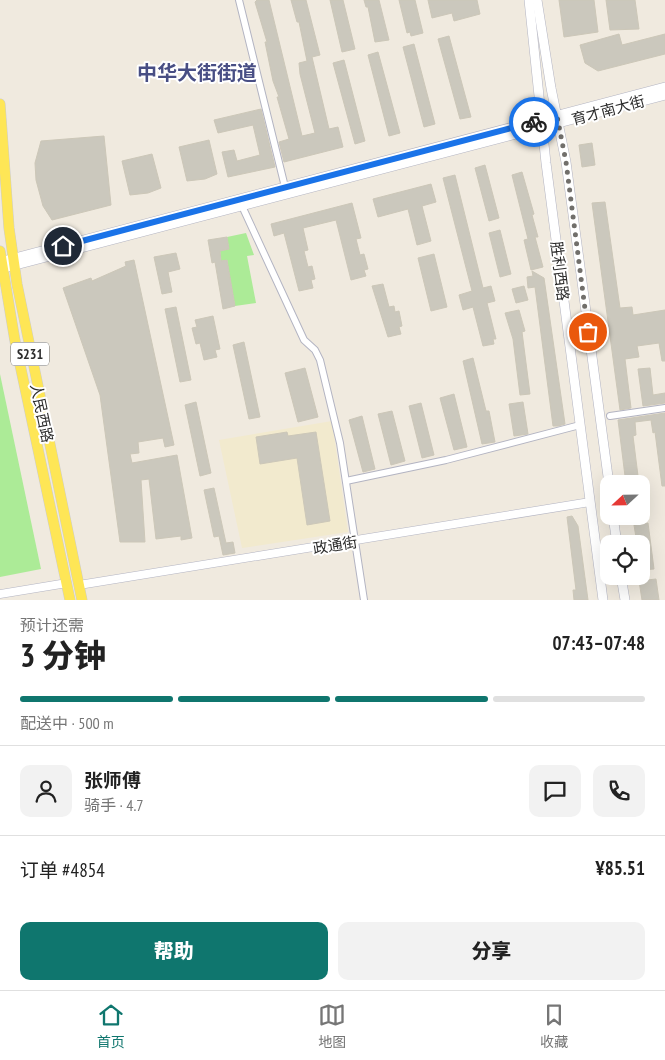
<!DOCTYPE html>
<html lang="zh">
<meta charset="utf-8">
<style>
body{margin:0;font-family:"PT Sans Narrow","Noto Sans SC",sans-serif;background:#f2f2f2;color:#222;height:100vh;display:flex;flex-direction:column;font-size:19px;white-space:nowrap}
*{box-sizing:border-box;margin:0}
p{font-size:16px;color:#767676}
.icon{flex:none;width:28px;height:28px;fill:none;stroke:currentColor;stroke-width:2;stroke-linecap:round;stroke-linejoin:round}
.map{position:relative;height:600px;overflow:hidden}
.drawer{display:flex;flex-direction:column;background:#fff;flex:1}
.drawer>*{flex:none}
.needle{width:32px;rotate:248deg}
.buttons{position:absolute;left:600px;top:475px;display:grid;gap:10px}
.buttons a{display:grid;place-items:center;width:50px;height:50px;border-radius:10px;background:#fff;box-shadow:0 5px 20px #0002;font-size:25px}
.pin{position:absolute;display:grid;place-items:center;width:42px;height:42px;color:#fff;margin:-21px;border:2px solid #fff;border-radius:50%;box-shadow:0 1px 5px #0007}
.courier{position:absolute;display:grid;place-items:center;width:50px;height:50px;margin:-25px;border:4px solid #1a73e8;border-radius:50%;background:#fff;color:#222;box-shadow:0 1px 6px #0007}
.head em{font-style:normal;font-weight:800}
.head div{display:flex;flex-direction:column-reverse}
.head{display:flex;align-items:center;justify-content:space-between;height:85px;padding:0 20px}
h1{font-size:32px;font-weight:800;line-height:38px}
.bar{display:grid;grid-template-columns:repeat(4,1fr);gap:8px 5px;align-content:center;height:60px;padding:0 20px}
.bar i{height:6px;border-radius:4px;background:#e0e0e0}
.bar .selected{background:#0f766e}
.bar p{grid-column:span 4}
.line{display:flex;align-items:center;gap:12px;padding:0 20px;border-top:1px solid #e0e0e0}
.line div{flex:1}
.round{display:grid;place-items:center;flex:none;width:52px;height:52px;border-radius:10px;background:#f2f2f2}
.action{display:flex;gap:10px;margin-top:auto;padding:10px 20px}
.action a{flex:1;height:58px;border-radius:10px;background:#0f766e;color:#fff;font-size:20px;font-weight:800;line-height:58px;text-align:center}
.action a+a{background:#f2f2f2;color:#222}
.dock{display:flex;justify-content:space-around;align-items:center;height:70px;border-top:1px solid #e0e0e0;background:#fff;font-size:14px;color:#767676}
.dock a{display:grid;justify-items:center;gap:2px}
.dock .selected{color:#0f766e}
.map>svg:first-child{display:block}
</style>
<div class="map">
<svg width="665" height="600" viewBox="0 0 665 600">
<rect width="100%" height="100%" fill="#f0eadf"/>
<path fill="#f2eace" d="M332,421l16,111 -106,16 -23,-108z"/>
<g fill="#aceb97">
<path d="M246,233l8,22 -7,1 9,47 -21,3 -8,-46 -6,1 -1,-10 9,-2 -2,-12z"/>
<path d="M0,374l41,195 -41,8z"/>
</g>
<g fill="#cbc8bd" stroke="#ccc7b8">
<path d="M257,0h12l33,136 13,-3 -15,-59 -1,-11 8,-2 -8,-39h-2l-6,-22h15l14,55 -8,2 17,72 9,-2 5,20 -59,15 -5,-20 10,-3 -12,-42h2l-6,-16 -8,-39h2l-12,-40z"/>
<path d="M330,0h13l12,49 -13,3z"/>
<path d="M364,0h15l10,40 -14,2 -7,-35h-2z"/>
<path d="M399,0h16l8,33 -12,3 -1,-4 -3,1z"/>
<path d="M428,0h49l3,14 -26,7 -2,-8 -20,5z"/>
<path d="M559,0h35l4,32 -34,5z"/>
<path d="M606,0h29l4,29 -29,1z"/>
<path d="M619,34l3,11 43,-11v20l-67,17 -13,-8 -5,-18z"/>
<path d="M449,36l22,81 -11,2 -22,-80z"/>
<path d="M414,44l21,80 -11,3 -21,-80z"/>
<path d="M378,52l22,81 -11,3 -21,-81z"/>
<path d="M344,60l21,81 -10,3 -22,-81z"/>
<path d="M261,109l14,58 -47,10 -6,-25 12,-2 3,11 23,-6 -7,-30 -35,8 -4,-13z"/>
<path d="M104,136l7,69 -59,15 -9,-14 -7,-26 -1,-17 6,-22z"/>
<path d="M209,140l8,34 -12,5 -18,2 -8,-34z"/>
<path d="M592,143l3,22 -13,2 -3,-22z"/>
<path d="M152,154l9,34 -13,5 -18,2 -8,-34z"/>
<path d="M485,165l14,53 -10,3 -14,-53z"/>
<path d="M522,172l12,42 -2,1 6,22h-3l8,30 -12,3 -7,-30 4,-1 -16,-64z"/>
<path d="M455,175l28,113 8,-2 4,15 -8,2 9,36h-3l1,5 -11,2 -10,-39 -10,3 -4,-15 13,-4 -29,-113z"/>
<path d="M431,184l5,18 -14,4 9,35 -14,4 -9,-36 -30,8 -5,-18z"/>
<path d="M605,202l15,106 12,-1 1,8 32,-5v51h-3l-3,-18 -22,3 2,11 -14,2 6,49 -11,2 -28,-207z"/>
<path d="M352,203l9,35 -5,1 4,16 4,-1 4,15 -4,1 2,6 -15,4 -15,-60 -33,8 5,22 -4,1 4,16 4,-1 3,13 -4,1 2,8 -14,3 -15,-58 -10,3 -3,-12z"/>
<path d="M500,230l11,44 -11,3 -11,-44z"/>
<path d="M227,237l2,12 -9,2 1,10 6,-1 8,46 -12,3 -8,-47 -3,1 -4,-23z"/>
<path d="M176,253l4,16 -12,3 4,20 -10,2 -8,-37z"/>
<path d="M434,254l13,53 -16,4 -13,-53z"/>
<path d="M134,260l40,185 -9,2 -2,-9 -25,4 1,11 -9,1 2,9 45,-8 15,83 -11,2v-4l-25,3 -7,-60 -8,1 4,62h-25l-20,-147 -37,-107 28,-10 1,3 34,-15 -1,-4z"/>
<path d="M532,271l12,7 21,146 -7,2h-5l-18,-139 -7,1 -1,-11 6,-1z"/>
<path d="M383,284l6,23 5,-1 1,6 4,-1 3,15 -3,1 2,7 -13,3 -16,-51z"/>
<path d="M524,286l4,14 -12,3 -4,-14z"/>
<path d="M176,307l15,73 -11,2 -15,-73z"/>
<path d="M519,310l6,21 -3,1 8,62 -10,1 -7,-56 -8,-26z"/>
<path d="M213,316l7,33 -5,1 2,7 -13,3 -4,-17 -4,1 -4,-16 5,-1 -2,-7z"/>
<path d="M244,342l16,75 -11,2 -16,-74z"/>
<path d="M473,358l13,53h3l6,31 -13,2 -19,-83z"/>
<path d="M305,368l13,49 -20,5 -13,-49z"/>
<path d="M650,368l3,27 12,-2v10l-22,3 -5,-37z"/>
<path d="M454,394l13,53 -13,3 -14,-52z"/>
<path d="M196,402l15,71 -11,3 -15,-71z"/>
<path d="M523,402l5,32 -14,2 -5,-32z"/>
<path d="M421,403l13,52 -12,3 -13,-52z"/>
<path d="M392,411l13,50 -14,4 -13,-51z"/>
<path d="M665,413v73h-3l-7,-54 -2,1 -2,-13 -16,2 1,13 -3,1 6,48h-13l-8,-64z"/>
<path d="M362,416l13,53 -12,3 -14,-52z"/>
<path d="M287,432l1,4 28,-4 14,89 -23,4 -10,-67 -37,6 -4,-27z"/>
<path d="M214,488l12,55 7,-1 2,11 -12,2 -4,-19 -5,1 -10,-47z"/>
<path d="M572,516l6,10 10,74h-14l-1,-10h3l-9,-73z"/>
<path d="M648,523l6,46 -13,1v-26h-4l-3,-19z"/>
<path d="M656,579l3,21h-17l-3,-19z"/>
</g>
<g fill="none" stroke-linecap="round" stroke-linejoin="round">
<g stroke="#b3b4c2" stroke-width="8">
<g id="minor">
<path d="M239,0l46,187"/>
<path d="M242,206l62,134 11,10 5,10 20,83 24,157"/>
<path d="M610,416l55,-8"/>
<path d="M346,481l100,-21 134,-35"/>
</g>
</g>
<g stroke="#b3b4c2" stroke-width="9">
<g id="tertiary">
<path d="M79,585l511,-83"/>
<path d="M0,594l67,-11"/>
</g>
</g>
<g stroke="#b3b4c2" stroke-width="10">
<g id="secondary">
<path d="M529,0l17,163 57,437"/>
<path d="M537,0l14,88 15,74 43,322"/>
<path d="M0,262l665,-175"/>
<path d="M8,267l657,-172"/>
<path d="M613,516l4,28"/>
<path d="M621,576l4,24"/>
</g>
</g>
<g stroke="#cdcdcd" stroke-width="11">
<g id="primary">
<path d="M0,104l9,124 8,56 65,316"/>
<path d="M0,251l15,90 55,259"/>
</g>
</g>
<use href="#minor" stroke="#fff" stroke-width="6"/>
<use href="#tertiary" stroke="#fff" stroke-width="8"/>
<use href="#secondary" stroke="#fff" stroke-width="9"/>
<use href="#primary" stroke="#fee656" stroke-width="10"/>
</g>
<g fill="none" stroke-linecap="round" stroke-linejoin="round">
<path stroke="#716f6b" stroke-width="5" stroke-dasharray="0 9" d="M534,122l23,-6 9,46 22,170"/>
<path stroke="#1a73e8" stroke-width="6" d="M63,246l471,-124"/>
</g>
<g text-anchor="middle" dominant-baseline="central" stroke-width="4" stroke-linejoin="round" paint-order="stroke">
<rect fill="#fff" stroke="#6c6c6c" stroke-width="1" x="11" y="342.5" width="38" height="23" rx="4"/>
<g font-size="14" font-weight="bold" fill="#2d2d2d">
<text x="30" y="354">S231</text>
</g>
<g font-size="15" fill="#2d2d2d" stroke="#fff">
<text transform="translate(608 110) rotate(-15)">育才南大街</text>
<text transform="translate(560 271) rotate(83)">胜利西路</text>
<text transform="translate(42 413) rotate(78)">人民西路</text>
<text transform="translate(335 545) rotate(-9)">政通街</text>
</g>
<g font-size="20" font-weight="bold" fill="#484e84" stroke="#fff">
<text x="197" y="73">中华大街街道</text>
</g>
</g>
</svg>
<div class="buttons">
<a><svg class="needle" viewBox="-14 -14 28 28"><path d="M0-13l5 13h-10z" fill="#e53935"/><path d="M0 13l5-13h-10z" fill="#767676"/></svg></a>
<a><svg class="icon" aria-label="locate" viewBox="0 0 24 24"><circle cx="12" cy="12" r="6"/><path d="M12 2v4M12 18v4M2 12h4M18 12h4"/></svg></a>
</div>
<div class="pin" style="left:588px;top:332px;background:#ea580c"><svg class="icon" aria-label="bag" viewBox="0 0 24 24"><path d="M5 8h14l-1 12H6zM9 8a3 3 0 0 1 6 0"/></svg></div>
<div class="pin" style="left:63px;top:246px;background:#1f2937"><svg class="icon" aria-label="home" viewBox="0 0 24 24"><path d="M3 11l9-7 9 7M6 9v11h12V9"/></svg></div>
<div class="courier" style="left:534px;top:122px"><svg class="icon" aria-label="bike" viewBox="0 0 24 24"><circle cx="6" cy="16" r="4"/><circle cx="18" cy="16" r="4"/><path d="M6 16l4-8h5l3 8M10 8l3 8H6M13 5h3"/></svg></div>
</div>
<section class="drawer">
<div class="head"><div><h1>3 分钟</h1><p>预计还需</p></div><em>07:43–07:48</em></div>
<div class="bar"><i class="selected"></i><i class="selected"></i><i class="selected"></i><i></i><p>配送中 · 500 m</p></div>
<div class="line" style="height:90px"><a class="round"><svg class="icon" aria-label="person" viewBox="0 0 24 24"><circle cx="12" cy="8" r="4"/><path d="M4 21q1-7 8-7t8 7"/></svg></a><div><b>张师傅</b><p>骑手 · 4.7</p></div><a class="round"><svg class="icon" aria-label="chat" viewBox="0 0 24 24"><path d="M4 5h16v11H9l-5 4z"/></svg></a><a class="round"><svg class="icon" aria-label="phone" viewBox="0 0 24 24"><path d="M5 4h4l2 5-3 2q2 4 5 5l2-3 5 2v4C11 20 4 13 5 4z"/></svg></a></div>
<div class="line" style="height:65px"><div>订单 #4854</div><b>¥85.51</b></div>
<div class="action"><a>帮助</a><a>分享</a></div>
</section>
<nav class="dock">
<a class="selected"><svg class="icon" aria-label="home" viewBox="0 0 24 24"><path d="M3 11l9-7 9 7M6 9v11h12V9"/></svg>首页</a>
<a><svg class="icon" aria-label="map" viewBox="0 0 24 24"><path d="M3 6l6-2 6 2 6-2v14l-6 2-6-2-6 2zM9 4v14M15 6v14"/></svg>地图</a>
<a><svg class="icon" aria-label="saved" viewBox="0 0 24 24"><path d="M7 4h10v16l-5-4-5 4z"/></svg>收藏</a>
</nav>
